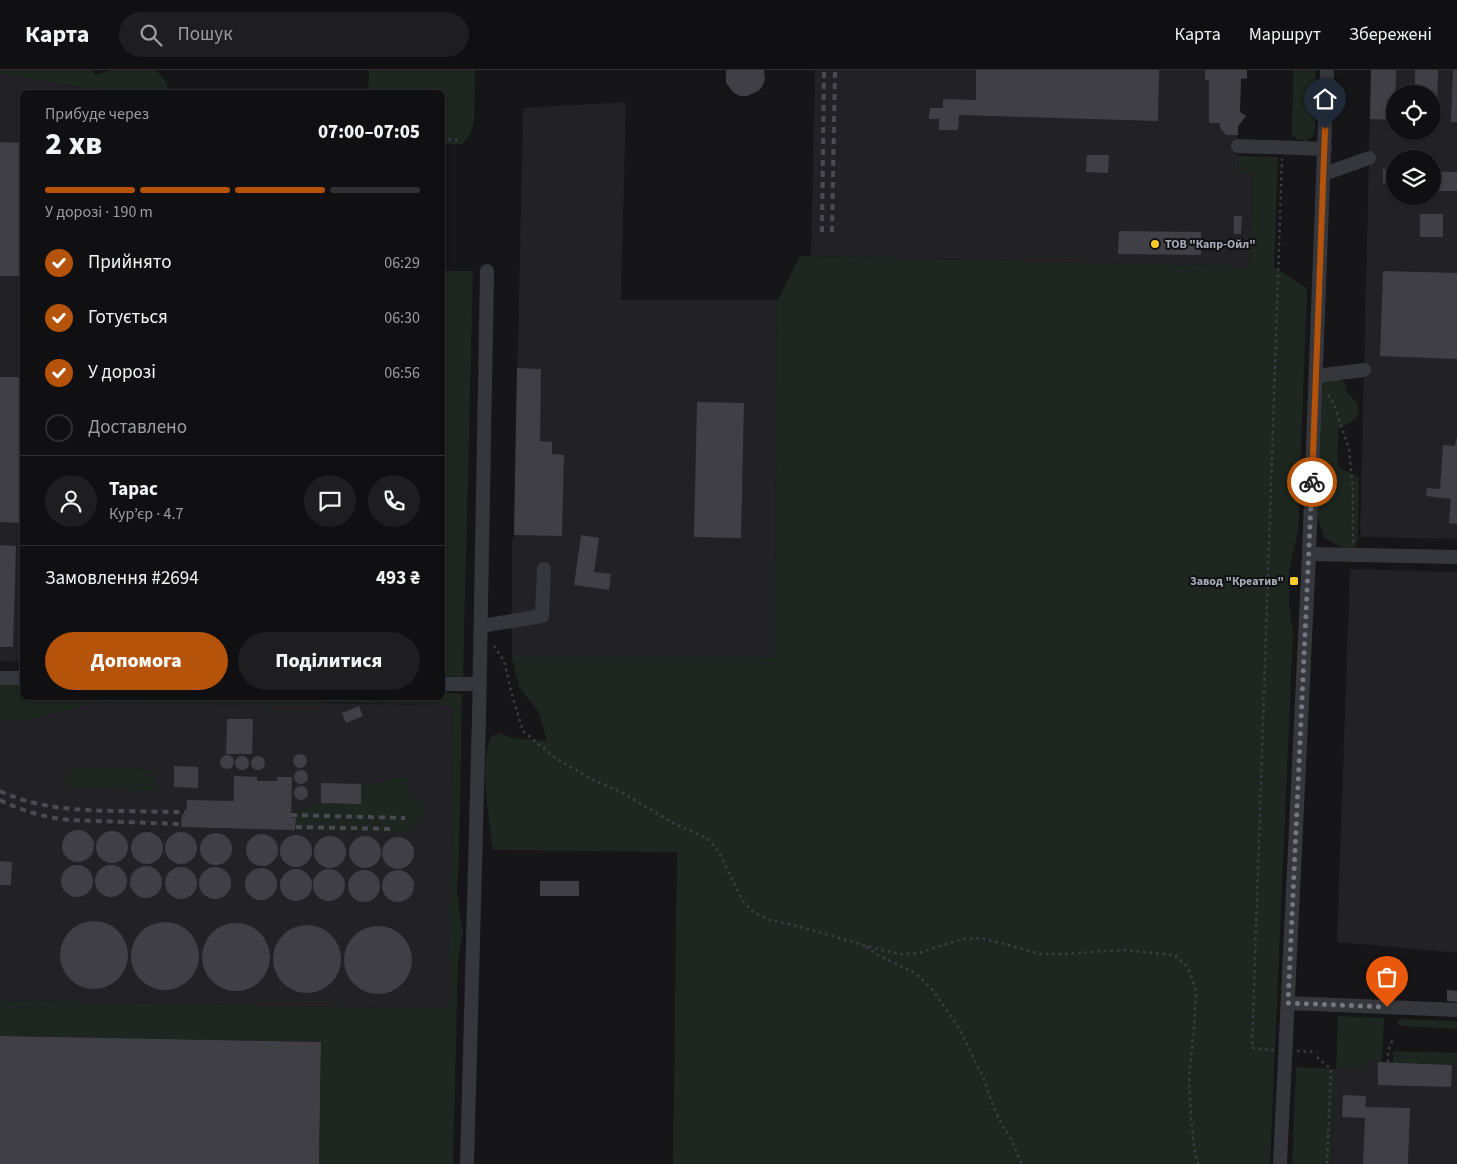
<!DOCTYPE html>
<html lang="uk">
<meta charset="utf-8">
<style>
body{margin:0;font-family:"Source Sans 3",sans-serif;background:#1e1e20;color:#f1f3f6;height:100vh;display:flex;flex-direction:column;font-size:19px;white-space:nowrap}
*{box-sizing:border-box;margin:0}
p{font-size:16px;color:#9c9d9f}
.icon{flex:none;width:28px;height:28px;fill:none;stroke:currentColor;stroke-width:2;stroke-linecap:round;stroke-linejoin:round}
.map{position:relative;flex:1;overflow:hidden}
.panel{position:absolute;left:20px;top:20px;width:425px;height:610px;display:flex;flex-direction:column;background:#101012;border-radius:8px;box-shadow:0 1px 4px #0004,0 0 0 1px #303032}
.panel>*{flex:none}
.controls{position:absolute;left:1386px;top:15px;display:grid;gap:10px}
.controls a{display:grid;place-items:center;width:55px;height:55px;border-radius:50%;background:#101012;box-shadow:0 1px 4px #0004,0 0 0 1px #303032;font-size:25px}
.pin{position:absolute;display:grid;place-items:center;width:42px;height:42px;color:#fff;margin:-51px -21px;border-radius:50% 50% 50% 0;rotate:-45deg;box-shadow:0 0 5px #0007}
.pin .icon{rotate:45deg}
.courier{position:absolute;display:grid;place-items:center;width:50px;height:50px;margin:-25px;border:4px solid #b45309;border-radius:50%;background:#fff;color:#222;box-shadow:0 1px 6px #0007}
.summary em{font-style:normal;font-weight:800}
.summary div{display:flex;flex-direction:column-reverse}
.summary{display:flex;align-items:center;justify-content:space-between;height:85px;padding:0 25px}
h1{font-size:32px;font-weight:800;line-height:38px}
.bar{display:grid;grid-template-columns:repeat(4,1fr);gap:8px 5px;align-content:center;height:60px;padding:0 25px}
.bar i{height:6px;border-radius:4px;background:#303032}
.bar .active{background:#b45309}
.bar p{grid-column:span 4}
.line{display:flex;align-items:center;gap:12px;padding:0 25px;border-top:1px solid #303032}
.line div{flex:1}
.round{display:grid;place-items:center;flex:none;width:52px;height:52px;border-radius:26px;background:#1e1e20}
ol{padding:0 25px;list-style:none}
li{display:flex;align-items:center;gap:15px;height:55px}
li p{margin-inline-start:auto}
li .icon{padding:5px;border-radius:50%;background:#b45309;color:#fff;stroke-width:4}
li:last-child{color:#9c9d9f}
li i{width:28px;height:28px;border:2px solid #303032;border-radius:50%}
.cta{display:flex;gap:10px;margin-top:auto;padding:10px 25px}
.cta a{flex:1;height:58px;border-radius:30px;background:#b45309;color:#fff;font-size:20px;font-weight:800;line-height:58px;text-align:center}
.cta a+a{background:#1e1e20;color:#f1f3f6}
header{display:flex;align-items:center;gap:30px;box-sizing:border-box;height:70px;padding:0 25px;background:#101012;border-bottom:1px solid #303032}
header strong{font-size:24px}
nav{display:flex;gap:28px;margin-inline-start:auto;font-size:18px}
.search{width:350px;height:45px;background:#1e1e20;display:flex;align-items:center;gap:12px;box-sizing:border-box;padding:0 18px;border-radius:28px;color:#9c9d9f;font-size:19px}
.map>svg:first-child{display:block}
</style>
<header>
<strong>Карта</strong>
<div class="search"><svg class="icon" aria-label="search" viewBox="0 0 24 24"><circle cx="10" cy="10" r="6"/><path d="M15 15l6 6"/></svg>Пошук</div>
<nav><a>Карта</a><a>Маршрут</a><a>Збережені</a></nav>
</header>
<div class="map">
<svg width="1457" height="1094" viewBox="0 0 1457 1094">
<rect width="100%" height="100%" fill="#161518"/>
<g fill="#222125" fill-rule="evenodd">
<path d="M815,0h432v8l-6,1 -1,33 6,4 -8,10 -1,47h15l-2,94 -439,-11z"/>
<path d="M1371,0h86v469l-97,-2zM1395,24h37v37h-37zM1395,89h37v37h-37z"/>
<path d="M0,3l109,19h-87v570l-22,-1z"/>
<path d="M626,32l-5,198h157l-4,358h-262v-116l2,-7 9,-427z"/>
<path d="M1350,499l107,3v381l-120,-11z"/>
<path d="M0,626l22,2 419,7 9,2 3,8 -3,294 -450,-8z"/>
<path d="M1367,991l90,4v99h-126l5,-95 30,1z"/>
</g>
<g fill="#1d261f">
<path d="M0,0h93l2,5 17,-5h44l10,12 3,10h-60l-109,-19z"/>
<path d="M369,0h106l-1,53 -4,11 -8,10h-19l-1,-52h-74z"/>
<path d="M1293,0h23l-1,60 -1,5 -7,6 -9,-1 -6,-5z"/>
<path d="M1238,86l40,1 -4,110 33,21 -9,243 -9,41v32l4,27 -23,533h-597l4,-312 -184,-2c-4,-35 -14,-81 -2,-114l8,-3 13,5 35,3 -9,-30 -19,-24 -7,-29h262l4,-358 22,-44 450,11 2,-93 -15,-1z"/>
<path d="M443,201h30l-10,406 -20,-1z"/>
<path d="M1323,300c11,5 24,8 24,23l9,8 3,10 -4,9 -17,9c1,14 -2,26 1,39l20,9 -1,62 -2,8 -11,2 -10,-5 -11,-7 -7,-22z"/>
<path d="M0,614l22,1v13h420l1,-5 19,1 -3,162 -2,36 6,41 -5,29 -5,202h-134l2,-122 -321,-6v-35l449,8 4,-294 -3,-8 -9,-2 -118,-3 -1,4 -221,-4 -72,18 -29,1z"/>
<path d="M73,698l75,1c11,4 9,12 9,21l-85,-1c-9,-6 -8,-15 1,-21z"/>
<path d="M398,708h10v14l18,14c-3,12 -10,23 -23,26l-108,-2 1,-12h-5v-3l30,-12 40,1v-20l18,-1z"/>
<path d="M1338,946l46,2 -2,44 -15,-1 -1,9 -30,-1 -5,95h-39l4,-97 40,2z"/>
<path d="M1401,949l56,2v8l-58,-3 -2,-4z"/>
<path d="M1393,981l64,2v12l-64,-3z"/>
</g>
<g fill="#403f45">
<path d="M726,0h38l1,10 -3,7 -4,4 -11,5h-7l-6,-3 -8,-10z"/>
<path d="M976,0h183l-1,51 -199,-6 -1,15h-19v-11h-10l1,-11h13v-9l33,1z"/>
<path d="M1205,0h42v8l-6,1 -1,33 6,4 -8,10v9h-12l-6,-7v-5h-11v-43h-4z"/>
<path d="M1371,0h25l-1,50 -25,-1z"/>
<path d="M1415,0h23l-1,52h-5v-28h-17z"/>
<path d="M1453,0h4v52h-6z"/>
<path d="M0,72l22,1v133h-22z"/>
<path d="M1087,85h22l-1,18 -22,-1z"/>
<rect x="1383" y="99" width="11" height="14"/>
<path d="M1432,101l25,1v19h-25z"/>
<rect x="1420" y="144" width="23" height="23"/>
<path d="M1234,146h8l-1,18h-7z"/>
<path d="M1119,161l82,1v23l-83,-1z"/>
<path d="M1383,201l74,2v86l-77,-3z"/>
<path d="M517,298l24,1 -1,72 12,1v12l12,1 -2,81 -48,-1z"/>
<path d="M0,307h22v87l-1,59 -21,-1z"/>
<path d="M697,332l47,1 -3,135 -47,-1z"/>
<path d="M1456,369h1v85l-8,-1 2,-24 -25,-3 1,-8 13,1 3,-44 12,1z"/>
<path d="M581,465l18,3 -5,34 17,2 -2,16 -35,-5z"/>
<path d="M0,475l16,1 -3,101h-13z"/>
<path d="M359,636l4,10 -17,7 -4,-10z"/>
<path d="M227,649h26l-1,35h-26z"/>
<circle cx="300" cy="691" r="7"/>
<circle cx="227" cy="692" r="7"/>
<circle cx="242" cy="693" r="7"/>
<circle cx="258" cy="693" r="7"/>
<path d="M174,696l24,1v21l-24,-1z"/>
<circle cx="301" cy="707" r="7"/>
<path d="M234,706l23,1v4h20v-4h15l-1,41h5l-1,12 -114,-3 1,-13 4,1 1,-15 47,1z"/>
<path d="M321,713l40,1v20l-40,-1z"/>
<circle cx="301" cy="723" r="7"/>
<circle cx="78" cy="776" r="16"/>
<circle cx="112" cy="777" r="16"/>
<circle cx="147" cy="778" r="16"/>
<circle cx="181" cy="778" r="16"/>
<circle cx="216" cy="779" r="16"/>
<circle cx="262" cy="780" r="16"/>
<circle cx="296" cy="781" r="16"/>
<circle cx="365" cy="782" r="16"/>
<circle cx="330" cy="782" r="16"/>
<circle cx="398" cy="783" r="16"/>
<path d="M0,791l12,1 -1,23h-11z"/>
<circle cx="111" cy="811" r="16"/>
<circle cx="77" cy="811" r="16"/>
<circle cx="146" cy="812" r="16"/>
<circle cx="181" cy="813" r="16"/>
<circle cx="215" cy="813" r="16"/>
<circle cx="261" cy="814" r="16"/>
<circle cx="296" cy="815" r="16"/>
<circle cx="329" cy="815" r="16"/>
<circle cx="364" cy="816" r="16"/>
<circle cx="398" cy="816" r="16"/>
<rect x="540" y="811" width="39" height="15"/>
<circle cx="94" cy="885" r="34"/>
<circle cx="165" cy="886" r="34"/>
<circle cx="236" cy="887" r="34"/>
<circle cx="307" cy="889" r="34"/>
<circle cx="378" cy="890" r="34"/>
<path d="M1447,920l10,1v11l-10,-1z"/>
<path d="M0,966l321,6 -2,122h-319z"/>
<path d="M1378,992l74,3 -1,22 -73,-2z"/>
<path d="M1343,1025l23,1 -1,11 45,1 -2,56h-45l2,-46 -23,-1z"/>
</g>
<g fill="none" stroke-linecap="round" stroke-linejoin="round">
<g stroke="#3c3e44" stroke-width="2.5" stroke-dasharray="2.5 4" stroke-linecap="butt">
<path d="M442,69l19,1"/>
<path d="M1328,325l6,9 15,45 4,40v54"/>
<path d="M494,576l10,15 8,34 11,36 31,26 35,21 34,15 50,30 35,16 10,12 25,50 10,11 17,8 31,7 80,23 20,4 18,-1 43,-14 19,-1 60,16h22l60,-4 51,5 11,9 6,10 5,18 -2,37 -5,49 2,37 3,32 4,17"/>
<path d="M866,877l12,8 37,18 16,15 11,15 17,25 24,49 10,29 10,21 6,8 13,29"/>
<path d="M1274,980l-22,-2 30,-889"/>
<path d="M1297,981l20,1"/>
<path d="M1317,987l14,12 -4,95"/>
<path d="M1388,992v-11l5,-12"/>
</g>
<g stroke="#36373d" stroke-width="14">
<path d="M1238,76l87,3"/>
<path d="M1324,104l45,-16"/>
<path d="M1316,306l48,-6"/>
<path d="M1309,484l148,3"/>
<path d="M481,556l61,-10 2,-47"/>
<path d="M0,608h22"/>
<path d="M442,614h38"/>
<path d="M1288,933l169,7"/>
<path d="M467,1094l12,-447 8,-446"/>
<path d="M1280,1094l29,-610 18,-484"/>
</g>
<g stroke="#494a52" stroke-width="4" stroke-dasharray="6 5" stroke-linecap="butt">
<path d="M822,162l2,-162"/>
<path d="M832,162l3,-162"/>
<path d="M0,721c36,17 74,19 113,20 24,0 49,1 73,1"/>
<path d="M0,730c22,11 44,17 68,20l113,4"/>
<path d="M291,745l114,3"/>
<path d="M296,757l95,2"/>
</g>
</g>
<g fill="none" stroke-linecap="round" stroke-linejoin="round">
<path stroke="#747680" stroke-width="5" stroke-dasharray="0 9" d="M1312,412l-24,521 99,4"/>
<path stroke="#b45309" stroke-width="6" d="M1312,412l13,-353"/>
</g>
<g fill="#f9cc2c" stroke="#111013" stroke-width="2">
<circle cx="1155" cy="174" r="5"/>
<rect x="1289" y="506" width="10" height="10" rx="2.5"/>
</g>
<g text-anchor="middle" dominant-baseline="central" stroke-width="4" stroke-linejoin="round" paint-order="stroke">
<g font-size="12" font-weight="bold" fill="#a7aab8" stroke="#111013" text-anchor="start">
<text x="1165" y="174">ТОВ "Капр-Ойл"</text>
<text x="1284" y="511" text-anchor="end">Завод "Креатив"</text>
</g>
</g>
</svg>
<div class="controls">
<a><svg class="icon" aria-label="locate" viewBox="0 0 24 24"><circle cx="12" cy="12" r="6"/><path d="M12 2v4M12 18v4M2 12h4M18 12h4"/></svg></a>
<a><svg class="icon" aria-label="layers" viewBox="0 0 24 24"><path d="M12 4l9 5-9 5-9-5zM3 14l9 5 9-5"/></svg></a>
</div>
<div class="pin" style="left:1387px;top:937px;background:#ea580c"><svg class="icon" aria-label="bag" viewBox="0 0 24 24"><path d="M5 8h14l-1 12H6zM9 8a3 3 0 0 1 6 0"/></svg></div>
<div class="pin" style="left:1325px;top:59px;background:#1f2937"><svg class="icon" aria-label="home" viewBox="0 0 24 24"><path d="M3 11l9-7 9 7M6 9v11h12V9"/></svg></div>
<div class="courier" style="left:1312px;top:412px"><svg class="icon" aria-label="bike" viewBox="0 0 24 24"><circle cx="6" cy="16" r="4"/><circle cx="18" cy="16" r="4"/><path d="M6 16l4-8h5l3 8M10 8l3 8H6M13 5h3"/></svg></div>
<section class="panel">
<div class="summary"><div><h1>2 хв</h1><p>Прибуде через</p></div><em>07:00–07:05</em></div>
<div class="bar"><i class="active"></i><i class="active"></i><i class="active"></i><i></i><p>У дорозі · 190 m</p></div>
<ol>
<li><svg class="icon" aria-label="check" viewBox="0 0 24 24"><path d="M5 12l5 5 9-10"/></svg>Прийнято<p>06:29</p></li>
<li><svg class="icon" aria-label="check" viewBox="0 0 24 24"><path d="M5 12l5 5 9-10"/></svg>Готується<p>06:30</p></li>
<li><svg class="icon" aria-label="check" viewBox="0 0 24 24"><path d="M5 12l5 5 9-10"/></svg>У дорозі<p>06:56</p></li>
<li><i></i>Доставлено</li>
</ol>
<div class="line" style="height:90px"><a class="round"><svg class="icon" aria-label="person" viewBox="0 0 24 24"><circle cx="12" cy="8" r="4"/><path d="M4 21q1-7 8-7t8 7"/></svg></a><div><b>Тарас</b><p>Кур’єр · 4.7</p></div><a class="round"><svg class="icon" aria-label="chat" viewBox="0 0 24 24"><path d="M4 5h16v11H9l-5 4z"/></svg></a><a class="round"><svg class="icon" aria-label="phone" viewBox="0 0 24 24"><path d="M5 4h4l2 5-3 2q2 4 5 5l2-3 5 2v4C11 20 4 13 5 4z"/></svg></a></div>
<div class="line" style="height:65px"><div>Замовлення #2694</div><b>493 ₴</b></div>
<div class="cta"><a>Допомога</a><a>Поділитися</a></div>
</section>
</div>
